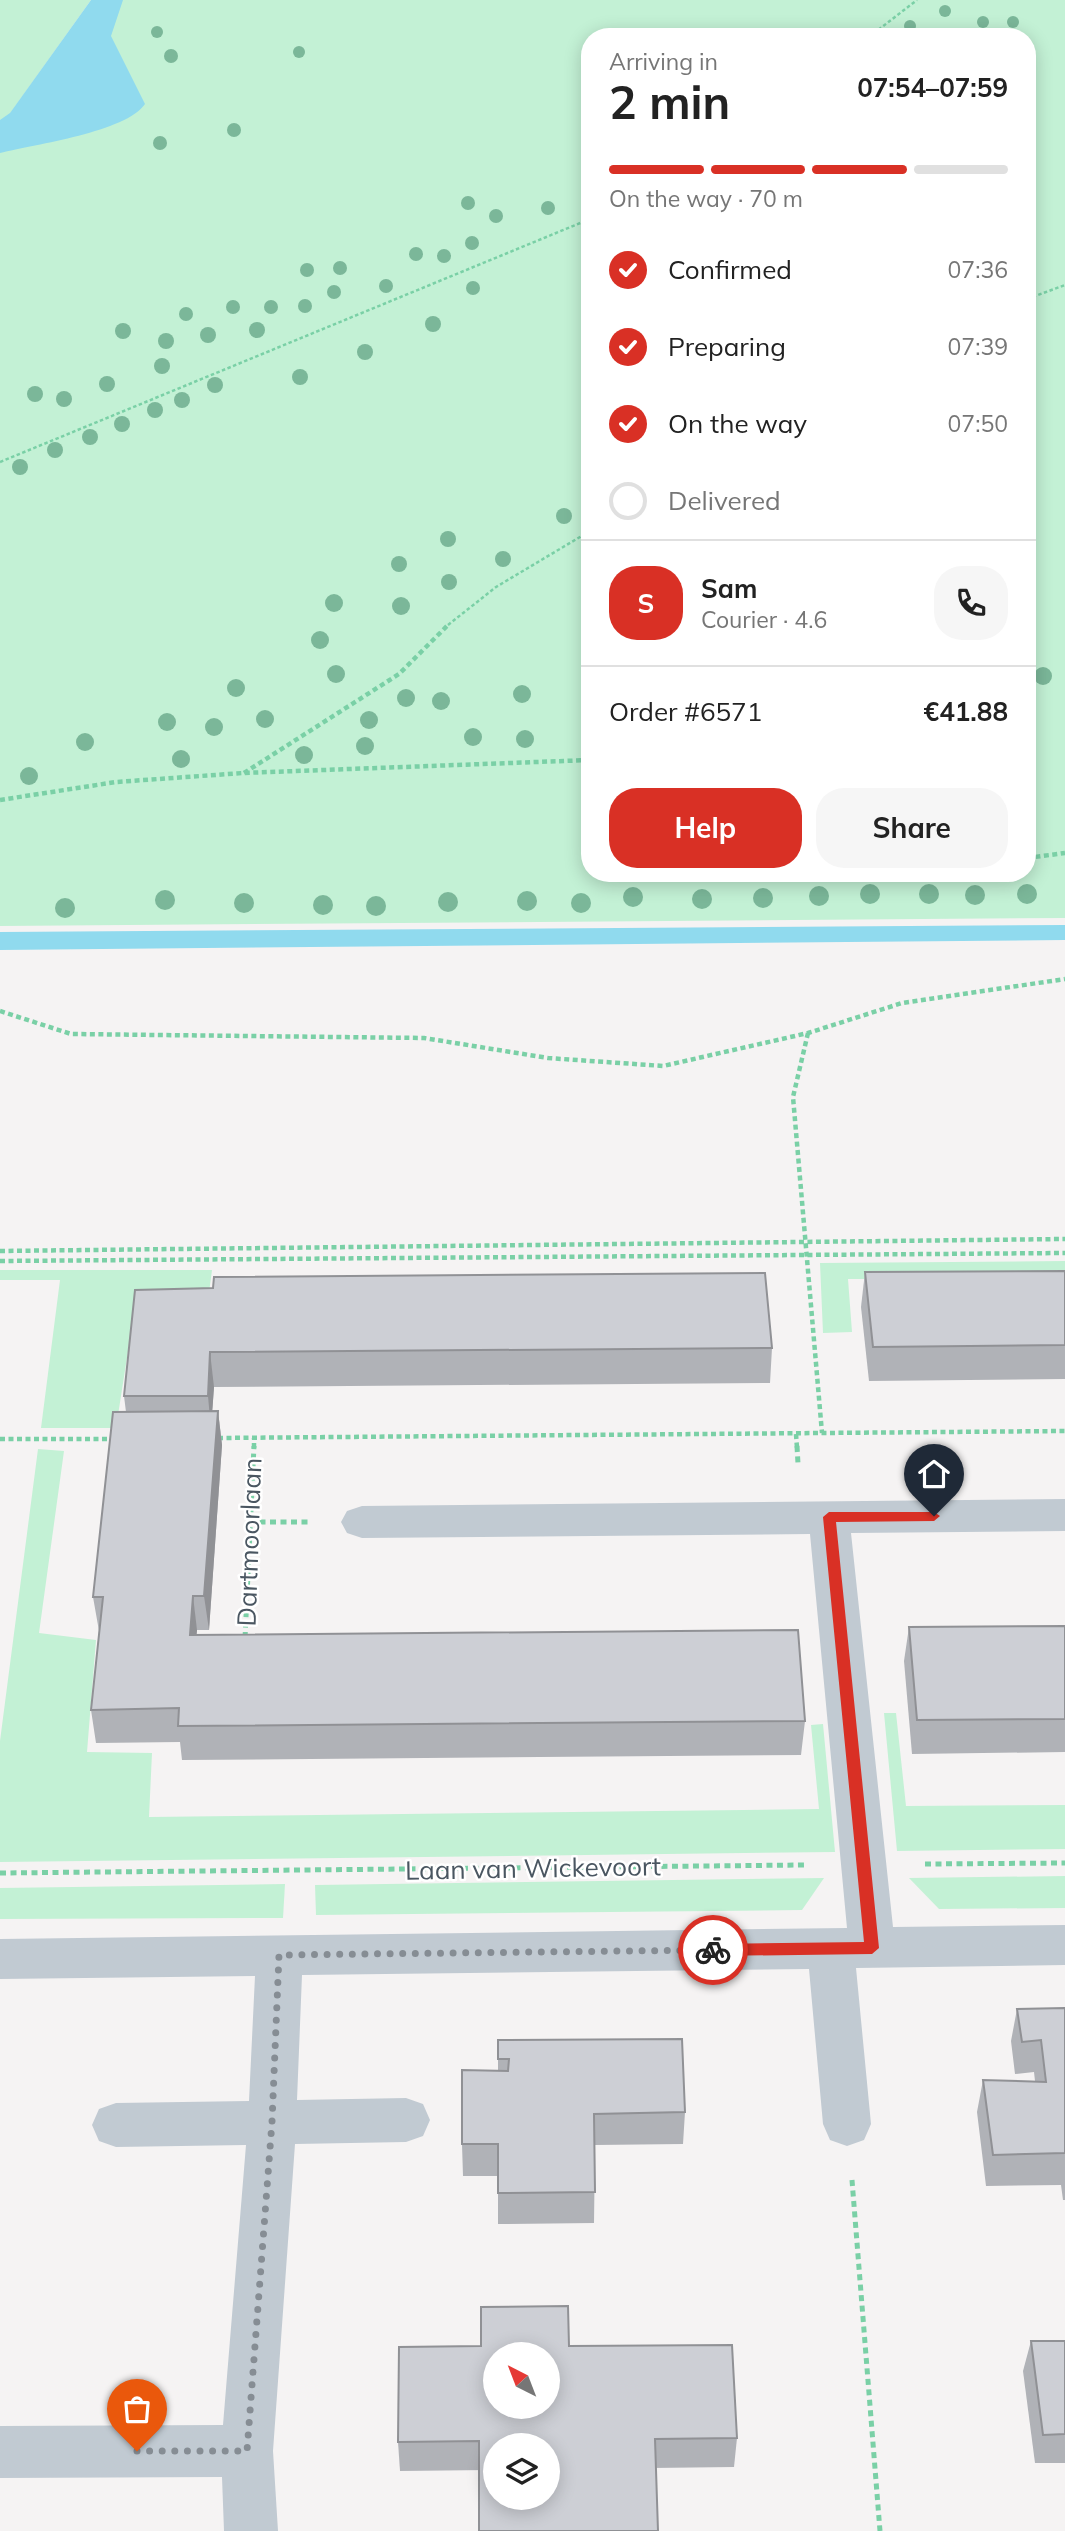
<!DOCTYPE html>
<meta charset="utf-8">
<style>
body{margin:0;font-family:Mulish,sans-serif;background:#f6f6f6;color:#222;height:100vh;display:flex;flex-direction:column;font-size:26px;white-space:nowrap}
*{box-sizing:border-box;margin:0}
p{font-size:23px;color:#767676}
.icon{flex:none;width:38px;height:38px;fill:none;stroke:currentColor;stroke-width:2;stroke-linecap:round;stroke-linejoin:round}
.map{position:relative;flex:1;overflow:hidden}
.panel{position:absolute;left:581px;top:28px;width:455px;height:854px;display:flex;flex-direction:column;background:#fff;border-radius:28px;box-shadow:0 4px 18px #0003}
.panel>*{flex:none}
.needle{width:46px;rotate:318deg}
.controls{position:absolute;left:483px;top:2342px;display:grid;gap:14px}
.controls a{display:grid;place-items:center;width:77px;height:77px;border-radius:50%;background:#fff;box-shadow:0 4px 18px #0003;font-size:35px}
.pin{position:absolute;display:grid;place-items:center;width:60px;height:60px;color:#fff;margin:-72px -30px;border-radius:50% 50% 50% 0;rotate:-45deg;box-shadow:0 0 7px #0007}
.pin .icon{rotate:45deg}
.courier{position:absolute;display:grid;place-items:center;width:70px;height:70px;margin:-35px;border:5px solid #d93025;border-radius:50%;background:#fff;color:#222;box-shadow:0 2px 9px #0007}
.summary em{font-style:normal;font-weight:700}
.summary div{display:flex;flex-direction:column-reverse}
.summary{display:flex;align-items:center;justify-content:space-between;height:119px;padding:0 28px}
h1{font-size:46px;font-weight:700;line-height:52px}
.bar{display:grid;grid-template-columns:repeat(4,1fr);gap:10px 7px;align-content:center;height:84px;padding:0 28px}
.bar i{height:9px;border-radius:5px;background:#e0e0e0}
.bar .current{background:#d93025}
.bar p{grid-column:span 4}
.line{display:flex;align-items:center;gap:18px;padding:0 28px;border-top:2px solid #e0e0e0}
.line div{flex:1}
.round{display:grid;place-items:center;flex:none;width:74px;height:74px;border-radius:28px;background:#f6f6f6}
ol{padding:0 28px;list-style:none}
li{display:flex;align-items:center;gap:21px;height:77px}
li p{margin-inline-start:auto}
li .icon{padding:7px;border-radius:50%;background:#d93025;color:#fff;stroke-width:4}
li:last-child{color:#767676}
li i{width:38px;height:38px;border:4px solid #e0e0e0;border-radius:50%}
.cta{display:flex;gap:14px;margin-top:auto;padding:14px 28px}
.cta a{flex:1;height:80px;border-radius:28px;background:#d93025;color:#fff;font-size:28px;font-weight:700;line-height:80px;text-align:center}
.cta a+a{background:#f6f6f6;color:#222}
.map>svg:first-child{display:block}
</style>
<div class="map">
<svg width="1065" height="2531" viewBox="0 0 1065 2531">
<rect width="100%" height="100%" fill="#f5f3f3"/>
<g fill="#c3f1d5" fill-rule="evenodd">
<path d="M0,0h91l-82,115 93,-115h963v918l-1065,8zM590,37h437v836h-437z"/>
<path d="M1065,1261v18h-217l4,53 -29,1 -3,-70z"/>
<path d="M0,1270h212l-6,46 -73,3 -17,109h-75l19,-148h-60z"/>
<path d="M38,1449l26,2 -25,182 57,7 -9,112 65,1 -3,64 670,-8 -8,-84 12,-1 12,128 -835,10v-121z"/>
<path d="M884,1713h12l10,93 159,-1v44l-168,2z"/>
<path d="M1065,1876v32l-126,1 -30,-31z"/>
<path d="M824,1878l-22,32 -486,5 -1,-30z"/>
<path d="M285,1884l-2,34 -283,1v-31z"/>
</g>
<g fill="#90daee">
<path d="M91,0h32l-12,36 34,68c-19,28 -109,40 -145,49v-33l10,-7z"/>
<path d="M1065,925v15l-1065,10v-18z"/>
</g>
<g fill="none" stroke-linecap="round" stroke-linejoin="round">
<g stroke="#7ad0a6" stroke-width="2.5" stroke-dasharray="3.5 2.5" stroke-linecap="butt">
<path d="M869,37l48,-37"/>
<path d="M1027,299l38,-14"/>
<path d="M0,462l590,-243"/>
<path d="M448,625l48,-38 94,-56"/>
</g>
<g stroke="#7ad0a6" stroke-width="4.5" stroke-dasharray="5 3.5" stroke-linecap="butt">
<path d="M244,773l155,-99 50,-50"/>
<path d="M0,800l116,-18 127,-9 347,-13"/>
<path d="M1027,858l38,-5"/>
<path d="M0,1011l71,23 353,4 124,20 115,8 145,-33 94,-30 163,-24"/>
<path d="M808,1033l-15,64 29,336"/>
<path d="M0,1251l1065,-12"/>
<path d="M0,1261l1065,-8"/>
<path d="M796,1434l1,14"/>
<path d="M218,1438l847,-7"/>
<path d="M0,1439h115"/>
<path d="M254,1448v-10"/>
</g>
<g stroke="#7ad0a6" stroke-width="5" stroke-dasharray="6 4.5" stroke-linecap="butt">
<path d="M797,1446l1,18"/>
<path d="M249,1522h60"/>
<path d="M245,1638l9,-192"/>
<path d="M925,1864l140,-1"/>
<path d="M0,1873l804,-8"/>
<path d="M852,2180l28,351"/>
</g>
<path fill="#c1cad2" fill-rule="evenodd" d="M1065,1499v32l-214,2 42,394 172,-2v40l-209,3 15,156 -7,16 -17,6 -17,-6 -7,-16 -14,-155 -507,6 -5,125 109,-2 17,6 7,16 -7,16 -17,6 -111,2 -22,307 5,80h-54l-2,-54 -222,1v-52l223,-1 23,-280 -130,2 -17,-6 -7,-16 7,-16 17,-6 133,-2 6,-125 -255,3v-40l847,-11 -37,-394 -448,4 -15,-5 -6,-11 6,-11 15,-5z"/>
</g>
<g fill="#7bb799">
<circle cx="945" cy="11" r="6"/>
<circle cx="983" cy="22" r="6"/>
<circle cx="1013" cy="22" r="6"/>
<circle cx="910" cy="26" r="6"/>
<circle cx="157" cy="32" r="6"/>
<circle cx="299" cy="52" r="6"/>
<circle cx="171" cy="56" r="7"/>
<circle cx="234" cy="130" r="7"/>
<circle cx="160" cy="143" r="7"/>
<circle cx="468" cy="203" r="7"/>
<circle cx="548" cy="208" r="7"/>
<circle cx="496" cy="216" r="7"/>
<circle cx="472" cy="243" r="7"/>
<circle cx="416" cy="254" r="7"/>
<circle cx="444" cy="256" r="7"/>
<circle cx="340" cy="268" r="7"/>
<circle cx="307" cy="270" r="7"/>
<circle cx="386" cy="286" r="7"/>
<circle cx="473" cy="288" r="7"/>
<circle cx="334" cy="292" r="7"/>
<circle cx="305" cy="306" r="7"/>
<circle cx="233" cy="307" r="7"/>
<circle cx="271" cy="307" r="7"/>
<circle cx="186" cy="314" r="7"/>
<circle cx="433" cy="324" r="8"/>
<circle cx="257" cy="330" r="8"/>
<circle cx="123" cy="331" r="8"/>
<circle cx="208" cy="335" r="8"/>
<circle cx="166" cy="341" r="8"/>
<circle cx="365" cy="352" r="8"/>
<circle cx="162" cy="366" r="8"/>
<circle cx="300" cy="377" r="8"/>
<circle cx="107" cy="384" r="8"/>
<circle cx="215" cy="385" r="8"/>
<circle cx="35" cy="394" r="8"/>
<circle cx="64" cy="399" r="8"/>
<circle cx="182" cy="400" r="8"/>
<circle cx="155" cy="410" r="8"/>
<circle cx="122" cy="424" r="8"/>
<circle cx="90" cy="437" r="8"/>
<circle cx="55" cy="450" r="8"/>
<circle cx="20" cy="467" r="8"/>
<circle cx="564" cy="516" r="8"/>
<circle cx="448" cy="539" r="8"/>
<circle cx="503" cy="559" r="8"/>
<circle cx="399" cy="564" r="8"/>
<circle cx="449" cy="582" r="8"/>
<circle cx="334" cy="603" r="9"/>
<circle cx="401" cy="606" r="9"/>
<circle cx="320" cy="640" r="9"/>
<circle cx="336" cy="674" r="9"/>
<circle cx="1043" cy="676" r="9"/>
<circle cx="236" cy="688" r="9"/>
<circle cx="522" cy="694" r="9"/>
<circle cx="406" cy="698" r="9"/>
<circle cx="441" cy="701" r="9"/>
<circle cx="265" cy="719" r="9"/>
<circle cx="369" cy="720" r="9"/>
<circle cx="167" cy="722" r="9"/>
<circle cx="214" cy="727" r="9"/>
<circle cx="473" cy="737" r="9"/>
<circle cx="525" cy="739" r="9"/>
<circle cx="85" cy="742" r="9"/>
<circle cx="365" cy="746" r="9"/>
<circle cx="304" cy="755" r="9"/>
<circle cx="181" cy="759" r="9"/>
<circle cx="29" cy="776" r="9"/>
<circle cx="870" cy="894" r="10"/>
<circle cx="929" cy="894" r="10"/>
<circle cx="1027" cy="894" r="10"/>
<circle cx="975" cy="895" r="10"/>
<circle cx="819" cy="896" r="10"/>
<circle cx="633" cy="897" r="10"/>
<circle cx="763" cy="898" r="10"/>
<circle cx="702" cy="899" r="10"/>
<circle cx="165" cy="900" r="10"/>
<circle cx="527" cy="901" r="10"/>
<circle cx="448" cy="902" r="10"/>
<circle cx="244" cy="903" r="10"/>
<circle cx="581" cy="903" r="10"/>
<circle cx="323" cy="905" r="10"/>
<circle cx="376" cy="906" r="10"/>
<circle cx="65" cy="908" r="10"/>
</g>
<g fill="#b0b2b7">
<path d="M1065,1271v108l-196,2 -8,-74 4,-35z"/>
<path d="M135,1290l637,58 -2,35 -556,4 -2,24h6l4,34 -13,185h-12l-1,5 609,86 -4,34 -619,5 -2,-18 -84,1 -5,-33 8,-79 -6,-34 33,-185 -2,-16z"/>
<path d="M1065,1626v126l-153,2 -8,-93 5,-34z"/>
<path d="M1065,2008v192h-2l-2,-15 -75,1 -9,-74 6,-32 52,1 -1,-9 -19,2 -4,-33 6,-32z"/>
<path d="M498,2040l187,72 -2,32 -88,1 -1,78 -96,1v-48h-35l-1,-32 36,-73z"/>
<path d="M1031,2341h34v122h-30l-12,-92z"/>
<path d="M569,2346l168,92 -3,29 -334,4 -2,-29z"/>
</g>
<g fill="#909195">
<path d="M210,1352l4,35 -3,43 -3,-34z"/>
<path d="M218,1411l4,34 -13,185 -5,-34z"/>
<path d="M193,1596l4,34 -3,39 -4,-34z"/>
</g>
<g fill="#cdcfd5" stroke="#909195" stroke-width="2" fill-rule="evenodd">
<path d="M1065,1271v74l-192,2 -8,-75z"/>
<path d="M765,1273l7,75 -562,4 -2,44h-84l11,-106 78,-2 1,-11z"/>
<path d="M218,1411l-14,185h-11l-3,39 608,-5 7,91 -627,5 1,-18 -88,2 12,-113h-10l20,-185z"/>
<path d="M1065,1626v93l-148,1 -8,-93z"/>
<path d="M1065,2008v145l-72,2 -10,-75 63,2 -5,-42 -19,2 -5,-33z"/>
<path d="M682,2039l3,73 -91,2 1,78 -97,1v-49h-36v-74l46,1 1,-12h-11v-19z"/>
<path d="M568,2306l1,40 163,-1 5,93 -82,1 3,92h-179v-90l-81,1 1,-95 82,-1v-39zM495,2354h53v52h-53zM495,2445h53v52h-53z"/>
<path d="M1031,2341h34v93l-22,1z"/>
</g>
<path fill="#d93025" d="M829,1512h105l6,4 -6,5 -98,1 43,426 -7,6 -159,2 -6,-6 6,-6 151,-2 -41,-425z"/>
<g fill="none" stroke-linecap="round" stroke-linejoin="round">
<path stroke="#868d94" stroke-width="7" stroke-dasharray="0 12.6" d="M137,2451h110l25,-329 7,-167 434,-5"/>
</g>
<g text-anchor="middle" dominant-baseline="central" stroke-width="5" stroke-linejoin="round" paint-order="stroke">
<g font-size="26" fill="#4a5661" stroke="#fff">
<text transform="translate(249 1542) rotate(-88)">Dartmoorlaan</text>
<text transform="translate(533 1868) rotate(-1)">Laan van Wickevoort</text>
</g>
</g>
</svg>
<div class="controls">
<a><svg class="needle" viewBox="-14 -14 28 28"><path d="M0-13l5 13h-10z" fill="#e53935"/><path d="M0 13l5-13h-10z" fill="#767676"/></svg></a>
<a><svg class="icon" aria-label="layers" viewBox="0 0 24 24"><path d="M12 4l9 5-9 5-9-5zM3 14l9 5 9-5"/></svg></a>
</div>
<div class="pin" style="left:137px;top:2451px;background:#ea580c"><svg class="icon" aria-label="bag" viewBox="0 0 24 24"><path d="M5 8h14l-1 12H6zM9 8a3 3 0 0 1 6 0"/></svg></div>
<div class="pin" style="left:934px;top:1516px;background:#1f2937"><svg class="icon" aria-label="home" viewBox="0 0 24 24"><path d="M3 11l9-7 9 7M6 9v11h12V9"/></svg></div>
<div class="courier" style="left:713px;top:1950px"><svg class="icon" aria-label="bike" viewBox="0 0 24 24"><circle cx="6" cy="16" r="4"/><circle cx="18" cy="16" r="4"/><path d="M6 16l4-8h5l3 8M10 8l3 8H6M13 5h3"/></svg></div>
<section class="panel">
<div class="summary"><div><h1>2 min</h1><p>Arriving in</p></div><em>07:54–07:59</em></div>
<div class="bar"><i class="current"></i><i class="current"></i><i class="current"></i><i></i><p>On the way · 70 m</p></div>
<ol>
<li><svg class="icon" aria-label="check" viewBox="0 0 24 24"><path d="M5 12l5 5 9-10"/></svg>Confirmed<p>07:36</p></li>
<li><svg class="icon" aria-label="check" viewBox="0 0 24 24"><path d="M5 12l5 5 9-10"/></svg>Preparing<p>07:39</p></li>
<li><svg class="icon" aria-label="check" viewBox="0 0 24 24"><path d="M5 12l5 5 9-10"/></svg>On the way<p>07:50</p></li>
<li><i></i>Delivered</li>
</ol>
<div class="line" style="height:126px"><b class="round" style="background:#d93025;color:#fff">S</b><div><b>Sam</b><p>Courier · 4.6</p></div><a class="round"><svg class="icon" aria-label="phone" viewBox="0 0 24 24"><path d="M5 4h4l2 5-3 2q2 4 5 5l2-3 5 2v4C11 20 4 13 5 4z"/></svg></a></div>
<div class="line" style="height:91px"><div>Order #6571</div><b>€41.88</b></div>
<div class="cta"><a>Help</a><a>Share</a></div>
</section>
</div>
